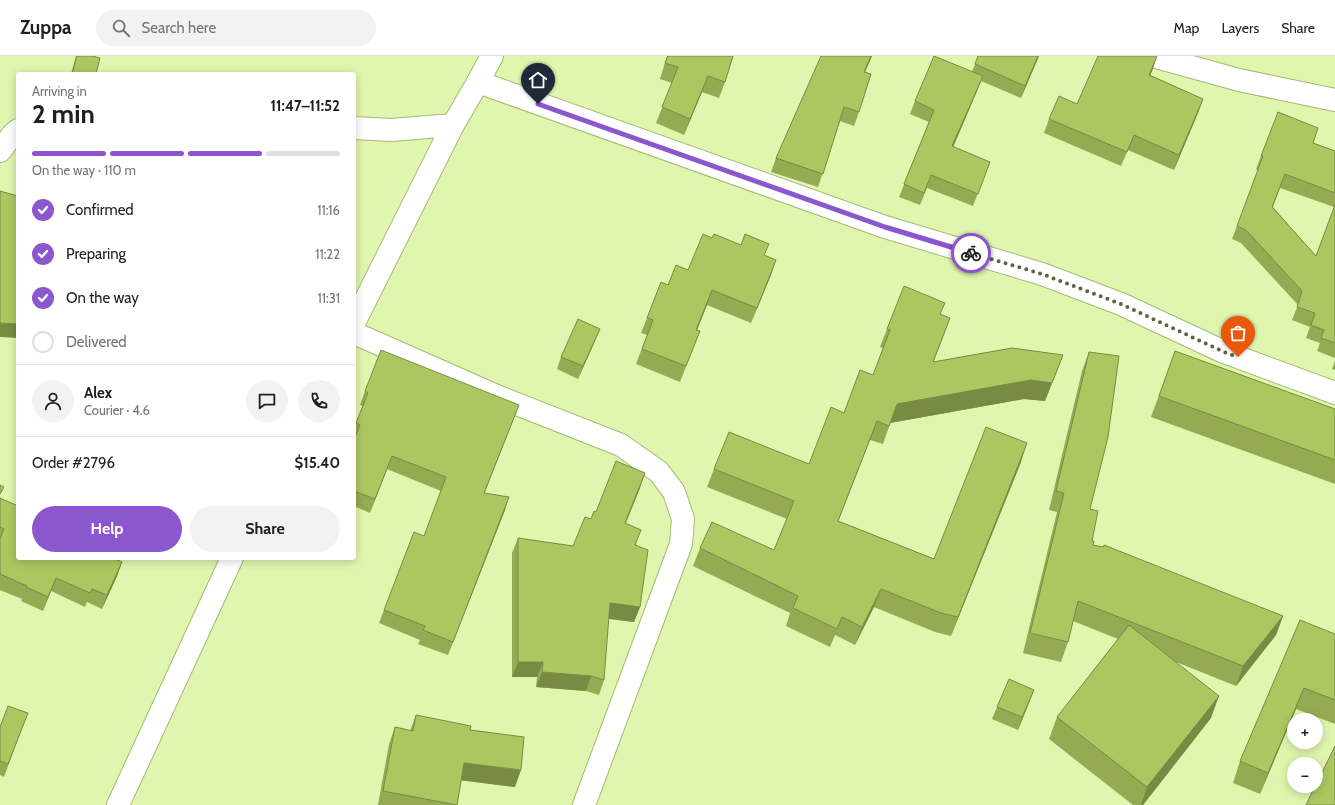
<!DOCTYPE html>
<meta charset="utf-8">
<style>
body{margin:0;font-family:Cabin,sans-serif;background:#f2f2f2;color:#202124;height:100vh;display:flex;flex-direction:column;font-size:15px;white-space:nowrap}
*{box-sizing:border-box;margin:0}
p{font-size:13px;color:#757577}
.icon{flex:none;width:22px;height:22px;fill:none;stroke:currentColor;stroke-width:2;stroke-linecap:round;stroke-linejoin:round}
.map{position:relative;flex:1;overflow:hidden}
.sheet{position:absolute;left:16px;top:16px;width:340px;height:488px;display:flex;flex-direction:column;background:#fff;border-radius:4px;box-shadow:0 2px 10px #0003}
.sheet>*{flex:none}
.tools{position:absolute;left:1287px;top:657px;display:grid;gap:8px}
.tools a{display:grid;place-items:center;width:36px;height:36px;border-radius:50%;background:#fff;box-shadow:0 2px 10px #0003;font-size:20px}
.pin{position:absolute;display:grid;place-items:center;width:34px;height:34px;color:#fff;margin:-41px -17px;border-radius:50% 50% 50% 0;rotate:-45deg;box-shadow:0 0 4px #0007}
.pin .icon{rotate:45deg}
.courier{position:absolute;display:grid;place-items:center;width:40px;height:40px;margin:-20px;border:3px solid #8c56ce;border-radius:50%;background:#fff;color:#222;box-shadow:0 1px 5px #0007}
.summary em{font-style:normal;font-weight:800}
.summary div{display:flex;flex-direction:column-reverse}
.summary{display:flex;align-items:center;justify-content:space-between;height:68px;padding:0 16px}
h1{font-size:26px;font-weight:800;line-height:30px}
.bar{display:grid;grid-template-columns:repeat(4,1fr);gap:6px 4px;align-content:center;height:48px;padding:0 16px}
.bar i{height:5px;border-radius:3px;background:#e0e0e0}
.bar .current{background:#8c56ce}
.bar p{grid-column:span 4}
.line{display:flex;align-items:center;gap:10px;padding:0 16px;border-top:1px solid #e0e0e0}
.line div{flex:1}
.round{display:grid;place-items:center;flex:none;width:42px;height:42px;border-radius:21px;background:#f2f2f2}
ol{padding:0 16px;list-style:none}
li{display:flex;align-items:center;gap:12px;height:44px}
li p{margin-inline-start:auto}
li .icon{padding:4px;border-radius:50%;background:#8c56ce;color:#fff;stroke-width:4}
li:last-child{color:#757577}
li i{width:22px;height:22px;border:2px solid #e0e0e0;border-radius:50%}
.button{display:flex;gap:8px;margin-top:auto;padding:8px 16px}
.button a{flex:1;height:46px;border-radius:24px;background:#8c56ce;color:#fff;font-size:16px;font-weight:800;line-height:46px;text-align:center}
.button a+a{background:#f2f2f2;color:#202124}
header{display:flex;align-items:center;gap:24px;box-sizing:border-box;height:56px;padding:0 20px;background:#fff;border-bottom:1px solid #e0e0e0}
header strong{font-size:19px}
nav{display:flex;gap:22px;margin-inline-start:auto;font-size:14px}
.search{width:280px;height:36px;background:#f2f2f2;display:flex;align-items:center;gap:10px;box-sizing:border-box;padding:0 14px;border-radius:22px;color:#757577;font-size:15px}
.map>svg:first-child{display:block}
</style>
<header>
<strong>Zuppa</strong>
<div class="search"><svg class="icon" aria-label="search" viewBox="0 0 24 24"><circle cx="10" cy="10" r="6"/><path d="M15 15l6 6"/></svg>Search here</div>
<nav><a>Map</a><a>Layers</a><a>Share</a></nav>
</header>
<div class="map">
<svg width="1335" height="749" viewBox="0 0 1335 749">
<rect width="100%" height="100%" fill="#e0f5ae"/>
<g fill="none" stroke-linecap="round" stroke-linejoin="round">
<g stroke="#a5b974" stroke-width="24">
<g id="street">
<path d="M1152,0l87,24 96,20"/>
<path d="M478,26l407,145 157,47 79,30 103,48 111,41"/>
<path d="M354,72l37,2 62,-5"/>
<path d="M0,95l13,-17 5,-4"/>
<path d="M354,267l99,-198 25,-43 14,-26"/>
<path d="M354,277l145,64 122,48 38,27 15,20 9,27 -2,25 -97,261"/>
<path d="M118,749l114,-247"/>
</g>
</g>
<use href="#street" stroke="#fff" stroke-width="22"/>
</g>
<g fill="#94ab53" fill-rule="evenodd">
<path d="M76,0h16l4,18h-25z"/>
<path d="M667,0h66l-8,26 -6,16 -17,-6 -18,43 -28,-12 16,-40 -12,-4z"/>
<path d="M872,0l-7,16 -6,40 -5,14 -14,-5 -22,66 -47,-15 5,-14z"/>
<path d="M978,0h61l-18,42 -40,-17 -28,66 37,15 -17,44 -46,-18 -7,17 -21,-8 30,-75 -19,-8 5,-13 57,-29z"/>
<path d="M1157,0l-7,19 53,24 -5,14 -24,57 -46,-20 -7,16 -77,-33 5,-14 28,-15z"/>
<path d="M1278,56l35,31 22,8v207l-18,-7 3,-8 -14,-5 4,-11 -18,-7 6,-15 -57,-62 -9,-4 26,-69 -2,-1zM1280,132l54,19 -18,49 -43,-49z"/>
<path d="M764,200l7,19 -20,48 -44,-18 -10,25 3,1 -20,51 -44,-18 11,-29 -6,-2 6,-15 21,-33 20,-15z"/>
<path d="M940,258l3,23 -10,25 130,-7 -18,46 -21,-2 -134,24 -7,21 -13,-4 -32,81 96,38 87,-97 -70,174 -16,-4 -61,-25 -19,38 -20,-10 -5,12 -44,-21 4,-13 -97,-47 7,-18 74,2 13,-31 -80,-32 7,-18 95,-5 35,-51 29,-38 10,-27 -3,-1 7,-18z"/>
<path d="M595,285l-17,38 -21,-10 4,-12z"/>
<path d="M1175,295l160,58v75l-184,-67z"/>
<path d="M1089,296l1,157 2,32 1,4 190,71 -7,19 -40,51 -60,-24 35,56 -68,87h-10l-84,-66 8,-22 61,-78 -45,-18 -5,21 -7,20 -38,-9 34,-141 -8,-2 33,-139z"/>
<path d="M1335,305v9l-3,-1z"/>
<path d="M365,335l149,27 -30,75 21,17 -57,145 -30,-11 2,-4 -41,-17 5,-13 40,-74 17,-45 -54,-22 -17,44 -16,-7v-66l1,-2h-1v-8l9,-24 -3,-1z"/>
<path d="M640,432l-15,35 11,22 4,62 -6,15 -26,-3 -4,61 -5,15 -13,-4 -50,-4 1,-10h-25v-124l6,-15 55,8 23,-34z"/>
<path d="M0,442l18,60 104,4 -5,14 -15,33 -15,-7 -2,5 -34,-16 -8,20 -22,-10 1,-2 -22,-9z"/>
<path d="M1335,578v90l-39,-15 -36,85 -27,-11 7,-22z"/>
<path d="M1034,634l-16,40 -26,-11 5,-12z"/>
<path d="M416,659l54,15 45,57 -54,-7 -4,25h-79l11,-61 6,-17 15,4z"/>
<path d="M23,669l-19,52 -4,-2v-48z"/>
</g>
<g fill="#788b43">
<path d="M871,0h1l-13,30 5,-14z"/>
<path d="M1038,0h1l-18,42 4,-12z"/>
<path d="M1157,0l-4,13 -9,20 5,-14z"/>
<path d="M708,20l-6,16 -18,43 6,-16z"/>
<path d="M983,20l-5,13 -30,70 4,-13z"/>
<path d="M1203,43l-5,14 -24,57 5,-15z"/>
<path d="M776,204l-5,15 -20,48 6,-15z"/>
<path d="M712,234l-5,15 -16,40 5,-15z"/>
<path d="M950,262l-7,19 -17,44 7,-19z"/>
<path d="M0,267l18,1v14l-18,-1z"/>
<path d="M600,273l-5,12 -17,38 5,-13z"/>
<path d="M1063,299l-18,46 -21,-2 -134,24 -7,21 14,-40z"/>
<path d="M519,349l-5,13 -35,89 5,-14z"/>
<path d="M877,365l-7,19 -39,99 7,-18z"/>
<path d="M1027,387l-6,19 -70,174 7,-19z"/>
<path d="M392,400l-5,13 -17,44 5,-14z"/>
<path d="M645,417l-5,15 -20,50 5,-15z"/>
<path d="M509,441l-4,13 -57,145 5,-13z"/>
<path d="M122,506l-5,14 -15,33 5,-14z"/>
<path d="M56,522l-5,13 -8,20 5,-14z"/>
<path d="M881,533l-7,18 -19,38 7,-18z"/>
<path d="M610,547l30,4 -6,15 -30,-4z"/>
<path d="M1283,560l-7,19 -40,51 7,-20z"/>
<path d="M518,606h25l-6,15h-25z"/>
<path d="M542,616l49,4 -5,15 -50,-4z"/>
<path d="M1304,632l-8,21 -36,85 8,-21z"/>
<path d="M1034,634l-5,13 -11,27 4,-13z"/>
<path d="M1219,640l-8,22 -68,87h-2l6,-18z"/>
<path d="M464,707l57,7 -6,17 -57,-7z"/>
</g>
<g fill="#acc760" stroke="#788b43">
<path d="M77,0h15l8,2 -4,16h-24z"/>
<path d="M668,0h65l-8,26 -17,-6 -18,43 -28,-12 16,-40 -13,-4z"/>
<path d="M821,0h50l-7,16 7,2 -12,38 -15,-5 -21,67 -47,-16z"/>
<path d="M934,0l49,20 -31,70 38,16 -12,32 -47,-19 -7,18 -20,-9 30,-74 -19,-9z"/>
<path d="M978,0h60l-13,30 -50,-22z"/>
<path d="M1098,0h59l-8,19 54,24 -24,56 -45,-20 -7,17 -78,-33 10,-23 18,8z"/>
<path d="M1278,56l40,16 -5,15 22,8v42l-50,-19 -13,33 44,49 19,-51v138l-14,-5 3,-8 -13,-5 4,-12 -18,-6 5,-16 -56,-61 -9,-4 26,-70h-2z"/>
<path d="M0,135l18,5v128l-18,-1z"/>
<path d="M703,178l9,4 2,-4 27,11 4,-11 24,10 -5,11 12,5 -19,48 -45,-18 -16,40 4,1 -14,35 -44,-17 11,-29 -6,-2 14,-36 7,3 8,-20 12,5z"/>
<path d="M904,230l41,17 -5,11 10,4 -17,44 79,-14 51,7 -11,28 -21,-3 -134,24 -8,22 -12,-5 -39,100 96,38 52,-132 41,16 -69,174 -17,-4 -60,-24 -19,38 -20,-10 -5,12 -44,-21 5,-12 -98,-48 12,-26 62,28 20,-49 -80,-32 15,-37 80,32 22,-57 13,6 16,-43 13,5 17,-45 -3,-1z"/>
<path d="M578,263l22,10 -17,37 -22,-9z"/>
<path d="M381,294l138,55 -35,88 25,4 -56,145 -30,-12 2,-4 -41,-16 30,-78 10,4 22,-59 -54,-21 -17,43 -21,-8v-51l6,-15 -4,-2 12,-30 -3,-2z"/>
<path d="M1175,295l160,58v51l-176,-64z"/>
<path d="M1089,296l30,4 -11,81 -18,72 8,2 -6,30h2l-1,4 10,2 1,-2 179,71 -40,50 -165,-65 -10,41 -38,-9 34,-140 -8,-2z"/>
<path d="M616,405l29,12 -20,50 16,7 -6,15 13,5 -8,57 -30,-4 -6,77 -13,-4 -49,-4 1,-10h-25v-124l55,8 12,-29 6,2 3,-8 2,1z"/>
<path d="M0,429l4,2 -4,7z"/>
<path d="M0,442l18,8v52h95l9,4 -15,33 -15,-6 -2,4 -34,-15 -8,19 -22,-10 1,-1 -27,-12v-35l4,-10 -4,-2z"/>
<path d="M1300,564l35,14v66l-31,-12 -36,85 -28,-12z"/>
<path d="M1129,569l90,71 -72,91 -90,-70z"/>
<path d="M1009,623l25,11 -12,27 -25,-10z"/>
<path d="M8,650l20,7 -20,51 -8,-3v-34z"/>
<path d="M416,659l55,11 -1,4 54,7 -3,33 -57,-7 -7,42 -74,-14 12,-64 18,4z"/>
<path d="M1335,690v59h-29l9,-19h1v-1z"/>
</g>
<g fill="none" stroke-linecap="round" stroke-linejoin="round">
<path stroke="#59653d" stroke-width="4" stroke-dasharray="0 7.2" d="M971,197l71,21 79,30 103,48 14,5"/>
<path stroke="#8c56ce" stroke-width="5" d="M538,48l347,123 86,26"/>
</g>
</svg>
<div class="tools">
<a>+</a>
<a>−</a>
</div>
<div class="pin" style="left:1238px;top:301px;background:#ea580c"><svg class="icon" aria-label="bag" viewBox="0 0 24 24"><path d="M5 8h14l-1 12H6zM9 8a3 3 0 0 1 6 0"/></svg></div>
<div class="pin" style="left:538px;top:48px;background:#1f2937"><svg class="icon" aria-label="home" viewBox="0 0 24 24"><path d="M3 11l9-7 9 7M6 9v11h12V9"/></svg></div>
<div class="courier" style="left:971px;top:197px"><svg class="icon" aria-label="bike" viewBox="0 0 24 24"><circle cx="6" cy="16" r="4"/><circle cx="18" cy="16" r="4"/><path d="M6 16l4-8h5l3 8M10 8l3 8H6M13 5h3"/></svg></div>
<section class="sheet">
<div class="summary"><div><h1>2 min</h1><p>Arriving in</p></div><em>11:47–11:52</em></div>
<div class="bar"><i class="current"></i><i class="current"></i><i class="current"></i><i></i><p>On the way · 110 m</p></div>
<ol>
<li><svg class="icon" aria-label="check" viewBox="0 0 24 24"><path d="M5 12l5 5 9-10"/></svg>Confirmed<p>11:16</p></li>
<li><svg class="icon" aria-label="check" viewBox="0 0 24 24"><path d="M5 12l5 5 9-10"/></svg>Preparing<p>11:22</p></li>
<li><svg class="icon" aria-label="check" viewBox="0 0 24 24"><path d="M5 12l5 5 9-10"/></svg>On the way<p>11:31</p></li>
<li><i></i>Delivered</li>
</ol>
<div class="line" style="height:72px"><a class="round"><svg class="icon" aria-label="person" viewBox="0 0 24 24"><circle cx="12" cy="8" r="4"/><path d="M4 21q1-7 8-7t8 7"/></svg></a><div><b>Alex</b><p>Courier · 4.6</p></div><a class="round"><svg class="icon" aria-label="chat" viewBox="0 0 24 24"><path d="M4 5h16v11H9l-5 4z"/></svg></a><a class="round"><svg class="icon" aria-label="phone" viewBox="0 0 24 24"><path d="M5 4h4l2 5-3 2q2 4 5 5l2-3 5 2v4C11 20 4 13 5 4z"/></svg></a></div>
<div class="line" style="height:52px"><div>Order #2796</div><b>$15.40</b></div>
<div class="button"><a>Help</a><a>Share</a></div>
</section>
</div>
